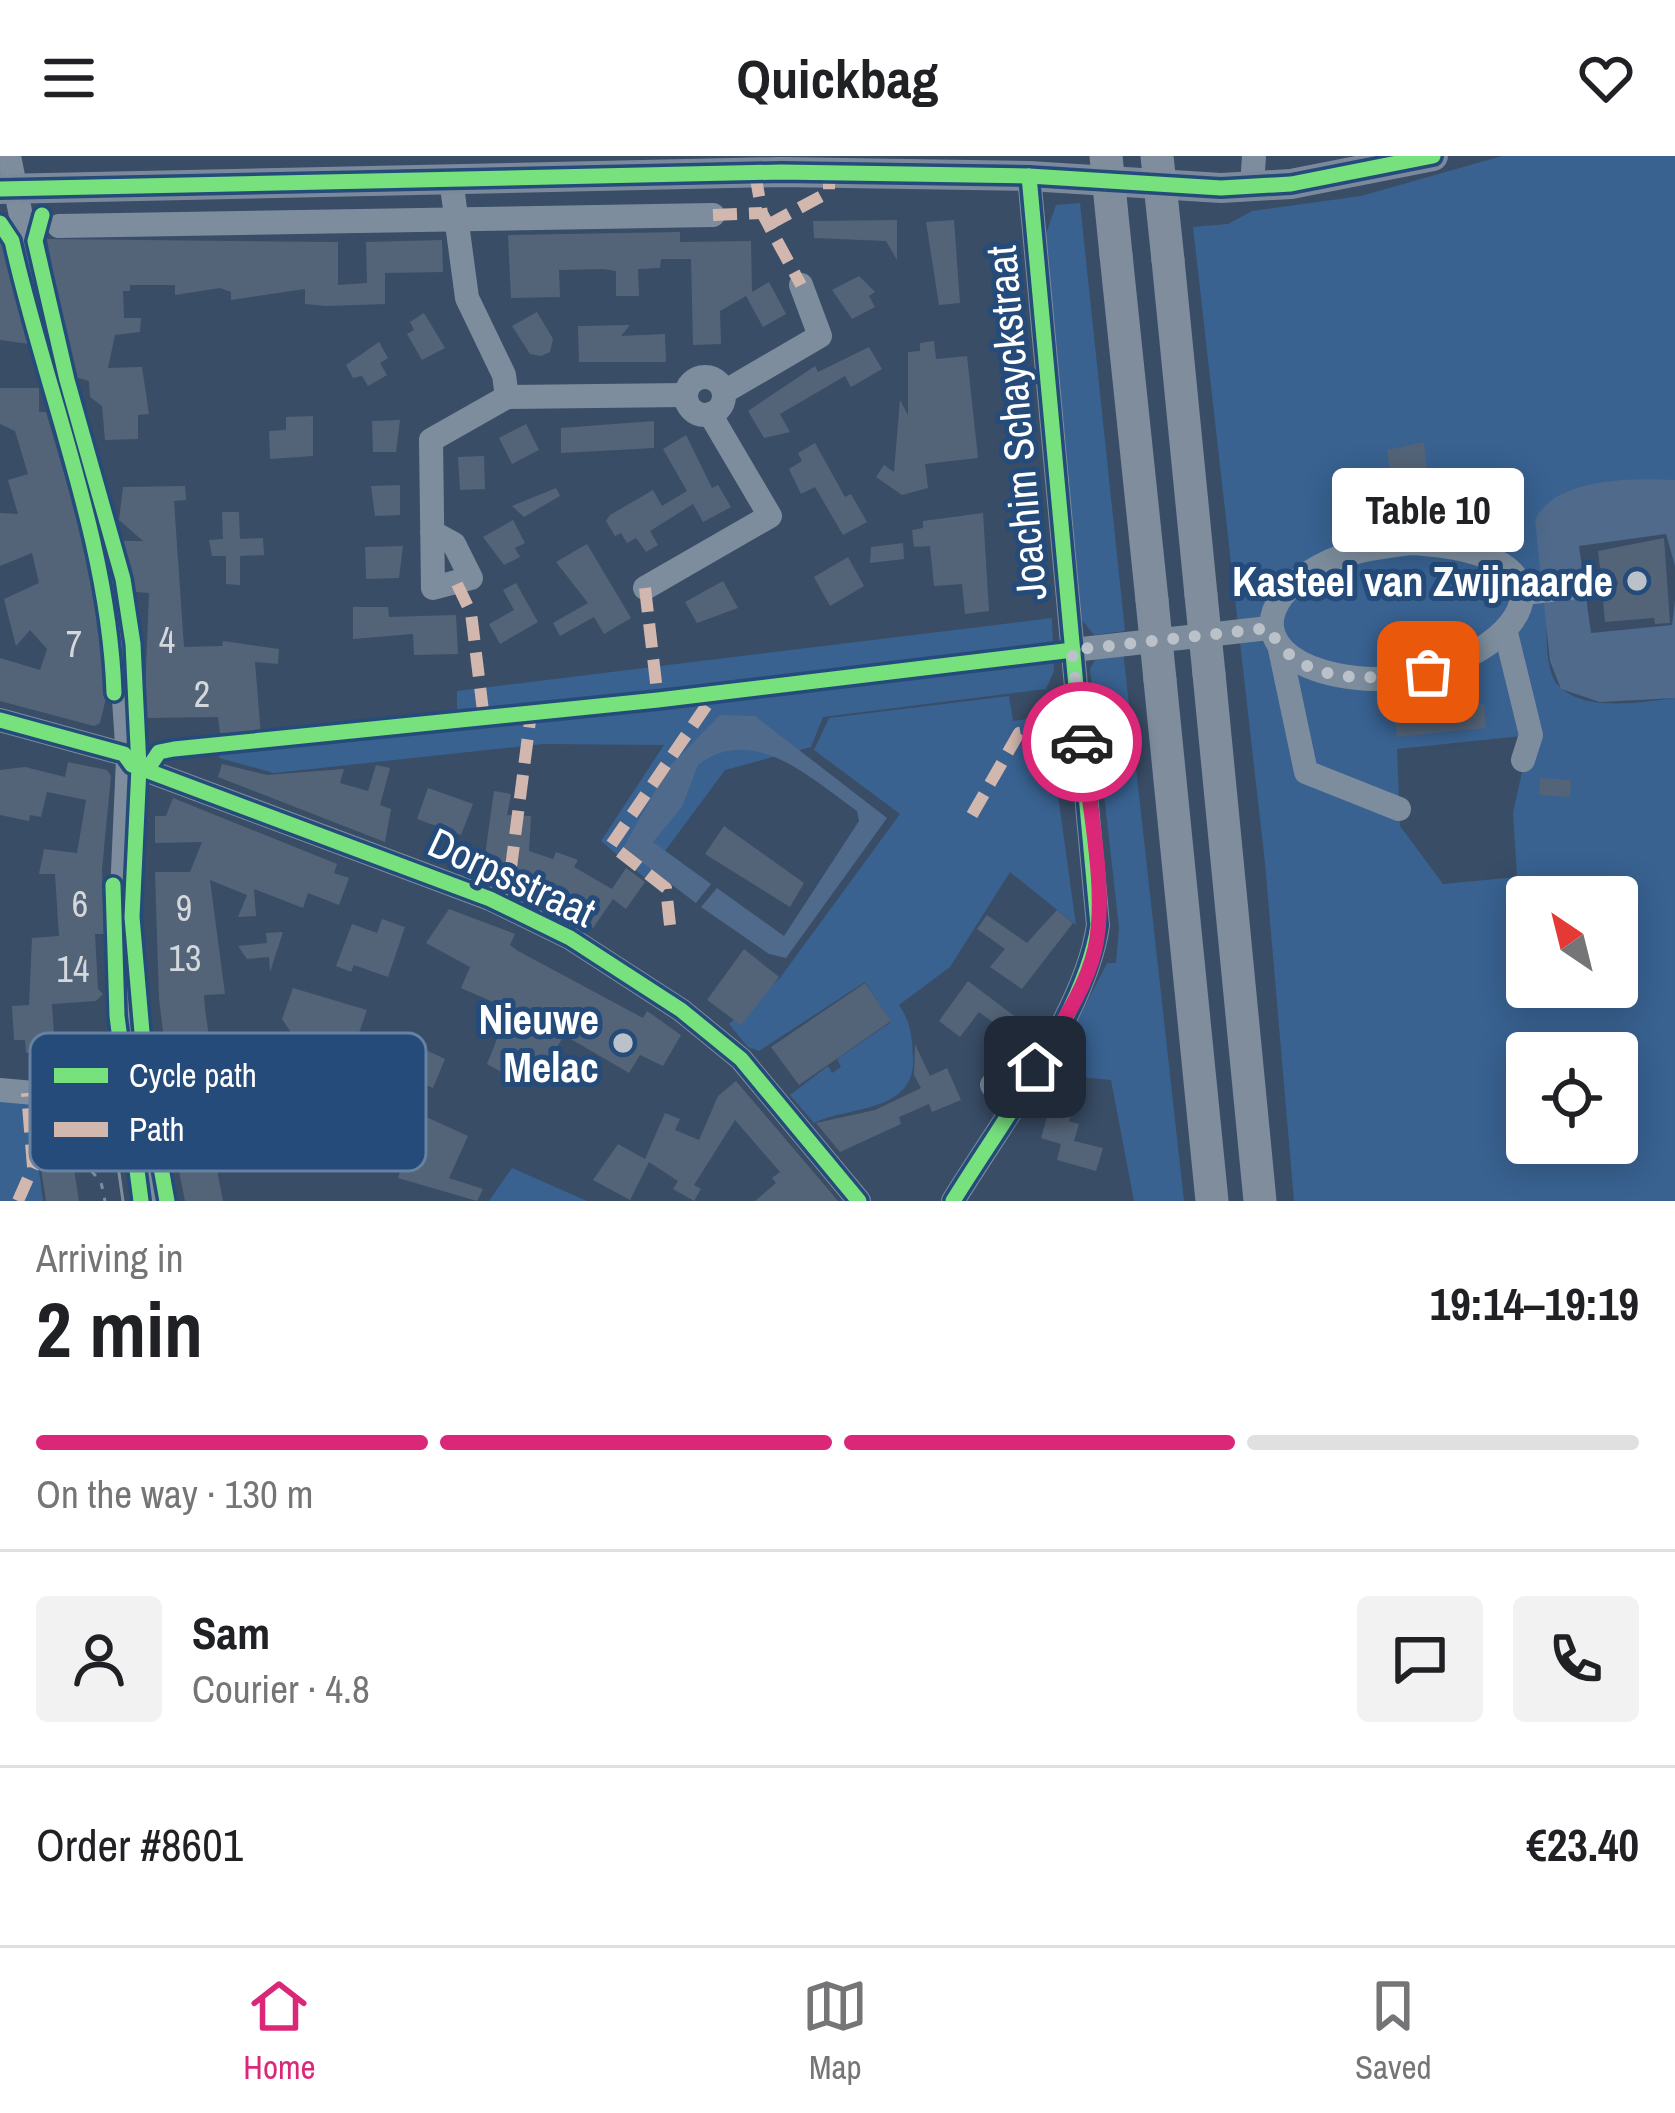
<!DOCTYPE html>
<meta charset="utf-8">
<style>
body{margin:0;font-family:"Archivo Narrow",sans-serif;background:#f2f2f2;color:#202124;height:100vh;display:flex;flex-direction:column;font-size:45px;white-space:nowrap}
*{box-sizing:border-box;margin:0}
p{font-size:39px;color:#757577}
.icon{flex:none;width:66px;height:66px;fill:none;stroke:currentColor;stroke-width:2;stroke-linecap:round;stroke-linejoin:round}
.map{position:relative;height:1045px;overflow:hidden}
.panel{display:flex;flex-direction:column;background:#fff;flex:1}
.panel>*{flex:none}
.needle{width:78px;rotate:325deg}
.buttons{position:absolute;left:1506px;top:720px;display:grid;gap:24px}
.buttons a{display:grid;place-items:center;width:132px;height:132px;border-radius:12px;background:#fff;box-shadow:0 6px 30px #0003;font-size:60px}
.pin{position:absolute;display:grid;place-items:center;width:102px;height:102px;color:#fff;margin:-51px;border-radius:24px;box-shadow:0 6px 18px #0006}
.courier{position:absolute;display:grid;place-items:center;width:120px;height:120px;margin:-60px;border:9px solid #db2777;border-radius:50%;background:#fff;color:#222;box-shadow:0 3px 15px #0007}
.bubble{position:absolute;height:84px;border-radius:12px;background:#fff;box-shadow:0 6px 30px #0003;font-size:39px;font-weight:700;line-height:84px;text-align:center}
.summary em{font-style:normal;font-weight:700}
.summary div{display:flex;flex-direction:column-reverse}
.summary{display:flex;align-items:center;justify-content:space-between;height:204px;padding:0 36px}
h1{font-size:78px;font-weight:700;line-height:90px}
.bar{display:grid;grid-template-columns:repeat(4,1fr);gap:18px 12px;align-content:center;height:144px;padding:0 36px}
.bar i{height:15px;border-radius:9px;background:#e0e0e0}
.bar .active{background:#db2777}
.bar p{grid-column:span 4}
.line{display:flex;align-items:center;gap:30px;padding:0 36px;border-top:3px solid #e0e0e0}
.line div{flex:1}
.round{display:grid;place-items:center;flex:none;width:126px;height:126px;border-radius:12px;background:#f2f2f2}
header{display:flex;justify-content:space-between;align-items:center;height:156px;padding:0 36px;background:#fff;font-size:54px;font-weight:700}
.tabs{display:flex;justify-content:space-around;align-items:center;height:168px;border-top:3px solid #e0e0e0;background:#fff;font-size:33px;color:#757577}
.tabs a{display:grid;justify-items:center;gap:6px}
.tabs .active{color:#db2777}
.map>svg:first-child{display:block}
</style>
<header><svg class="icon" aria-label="menu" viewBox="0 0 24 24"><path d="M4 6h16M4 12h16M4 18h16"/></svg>Quickbag<svg class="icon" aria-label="heart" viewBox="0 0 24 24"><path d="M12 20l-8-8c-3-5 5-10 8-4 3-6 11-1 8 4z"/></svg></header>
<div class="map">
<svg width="1675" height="1045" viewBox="0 0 1675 1045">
<rect width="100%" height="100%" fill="#394d66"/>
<g fill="#396291" fill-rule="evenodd">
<path d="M1502,0h173v324l-112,13c-5,39 -31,163 -5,192 25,28 85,17 117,13v503h-381l-29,-338 -72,-636 35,-3 24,-13 109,-15zM1530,579l-17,78 4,64 -74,7 -43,-58 -3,-77zM1527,741h90v90h-90zM1527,897h90v90h-90z"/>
<path d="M1080,47l45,428 -31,4 -12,-15 -36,-386 10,-29z"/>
<path d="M1052,462l2,53 -8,18 -223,28 -12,30 -86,23 -80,108 -44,-37 63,-96 -121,-1 -269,29 -55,-15 1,-19 237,-26v-22z"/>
<path d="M1123,495l61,550h-50l-23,-121 -61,-6 57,-111h9l3,-35 -29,-259 7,-13z"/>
<path d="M1009,540l4,25 34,-5 29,209 -66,-53 -60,95 -51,38c12,18 13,31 14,53 3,55 -66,48 -99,65l-24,-28 38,-29 4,7 9,-6 -4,-8 54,-37 -26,-40 -106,69 -11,-4 -19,-23 51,-46 120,-164 -86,-64 15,-32z"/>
<path d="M0,942l30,4 13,99h-43z"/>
<path d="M512,1012l75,33h-98z"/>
</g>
<g fill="#4f6a8b">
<path d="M1675,324v86l-9,-32 -87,12 12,87 81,-8 3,-25v98l-75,4 -39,-13 -11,-28 -15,-141c20,-43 98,-42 140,-40z"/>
<path d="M720,559l35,1 132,102 -101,140 -17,-4 -68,-47 16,-19 67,48 75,-115 -2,-10c-44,-31 -104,-89 -159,-46l-16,42 -29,35 58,42 -15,19 -73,-55 45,-80z"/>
</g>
<g fill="#546478">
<path d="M897,64v40l-11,-19 -72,-3 -1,-17z"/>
<path d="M954,64l6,83 -21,2 -13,-83z"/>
<path d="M680,76v10l71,-1 1,51 17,-10 17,32 -23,13 -17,-31 -26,15 1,33 -28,1 -2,-86h-30l-1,9 -22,1 1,27h-23v-25l-12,-2 -45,1 1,27 -49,1 -3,-63z"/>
<path d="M47,83l291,3v43l29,-2 -1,-41 76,-2 1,32 -58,1v31l-59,2 -21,-2v-15l-74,11v-8l-11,-4 -45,7v-10h-45v6h-7l1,27h17l-1,14 -25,3 -7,33 34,-1 7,47 -11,1v24l-33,1 -3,-34 -12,-9 -1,-16 -14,-4 -8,-24z"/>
<path d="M6,84l18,80 5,24 -29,-4v-99z"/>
<path d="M859,120l16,16 -6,4 6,11 -23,12 -20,-29z"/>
<path d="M537,156l16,27 -3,13 -9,4 -11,-2 -18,-28z"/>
<path d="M424,157l21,35 -23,12 -15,-26 7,-4 -4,-8z"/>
<path d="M630,169l-9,11 44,-2 1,28h-87l-1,-36z"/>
<path d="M934,185l2,18 31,-3 11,102 -53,6 3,24 -26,7 -26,-18 8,-12 10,7 6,-72 8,15v-63l12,-1v-8z"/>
<path d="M379,186l9,16 -8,5 7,12 -19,11 -6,-10 -9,2 -7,-13z"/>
<path d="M869,191l13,22 -31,18 -6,-11 -65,38 10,18 -26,6 -16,-27 67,-45 3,6z"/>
<path d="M0,232h39v24h7l28,95 28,118 5,69 -7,29 -6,3 -94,-25v-43l40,12 7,-21 -17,-19 -14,16 -12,-47 35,-16 -7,-30 -32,13v-53l18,1 -10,-34 20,-6 -13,-43 -15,-7z"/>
<path d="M313,260v40l-43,3 -1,-28 17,-1v-13z"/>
<path d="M400,264l-4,32h-23l-1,-31z"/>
<path d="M654,265v27l-93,5v-25z"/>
<path d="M526,268l13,26 -27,14 -13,-26z"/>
<path d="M686,279l26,53 6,-3 13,22 -28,15 -10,-18 -43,27 8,14 -12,7 -10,-14 -9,5 -6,-10 -6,3 -9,-15 4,-6 43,-25 9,16 25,-15 -24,-42z"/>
<path d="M1424,286l4,41 29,-4 3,25 -90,12 -3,-25 25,-3 -5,-38z"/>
<path d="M815,287l30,54 6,-3 16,28 -24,13 -28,-48 -14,7 -12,-25 13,-8 -4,-8z"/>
<path d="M484,300l1,33 -25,1 -2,-33z"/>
<path d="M400,329v30l-25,1 -4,-30z"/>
<path d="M185,330l1,14 -12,1 10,146 38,-1 1,-5 56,8 -1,15 -23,-2 6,74 -40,5 -3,-24 -74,1 5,-125 -13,-1 -13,-51h20l-24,-21 4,-33z"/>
<path d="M556,332l4,8 -36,21 -12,-11z"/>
<path d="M222,356h17l1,27 23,-1 1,17 -24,1v29l-14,-1v-28h-14l-3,-16 14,-1z"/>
<path d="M983,357l6,98 -24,3 -3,-30 -28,2 -4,-40 -16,1 -2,-17 11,-2v-7z"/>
<path d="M513,364l12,23 -10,5 5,9 -16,8 -21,-28z"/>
<path d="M1664,382l6,85 -15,1 -1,-6 -49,4 -2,-21 9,-2 6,-16 -4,-10 -14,-5 -2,-17z"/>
<path d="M903,387l1,16 -34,4 1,-16z"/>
<path d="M587,388l44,74 -27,16 -10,-17 -34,19 -7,-13 35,-20 -32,-41z"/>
<path d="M403,390l-4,32 -33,1 -1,-32z"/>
<path d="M848,401l16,29 -34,20 -16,-29z"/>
<path d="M723,425l15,27 -41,15 -12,-21z"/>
<path d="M516,427l22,39 -38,22 -11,-20 25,-14 -11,-20z"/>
<path d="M353,451h35l1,10 67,-2 2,39 -44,1 -1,-21 -60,5z"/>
<path d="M1484,548l2,24 -89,9 -3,-24z"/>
<path d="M68,606l39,8 4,6 -9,93 2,65h-9l3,55 5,5 -7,7 -44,3 3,46 -29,3 -1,-13h-11l-2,-34 17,-1 3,-67 27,-2 -4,-62h-16l5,-25 33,4 9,-53 -39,-8 -6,25 -11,-2 -1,6 -29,-6v-45l25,-3 40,10z"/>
<path d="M222,608l45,11 77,-6 -4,14 28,8 8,-26 14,3 -10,37 11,4 -6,33 -167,-65z"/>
<path d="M1540,622l31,2 -1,17 -31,-2z"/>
<path d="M428,632l45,16 -12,31 -44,-16z"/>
<path d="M494,635l17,3 -4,21 24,1 -2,35 24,8 3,-7 22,8 -4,7 38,22 14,-21 19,14 -19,27 -13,-10 -20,29 -36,-22 9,-15 -56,-19 -2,15 -26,-10z"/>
<path d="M173,642l164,66 -3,9 15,5 -10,27 -31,-12 -5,15 -49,-19 2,27 -18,1 9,-22 -37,-15 15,114 -21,1 1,14 4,27 14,-1 2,24 -13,2 -9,9 7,50 15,-3 5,21 9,-2 2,15 -18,4 3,14 -9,1 6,31h-38l-5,-25 -21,-178 -4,-126h35l12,-30 -47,1v-27h11z"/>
<path d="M724,670l80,57 -14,24 -85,-53z"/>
<path d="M449,753l66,25 -5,11 8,6 125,67 4,-7 34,24 -18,31 -23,-11 -11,18 -65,-38 -28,50 -10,-5 -3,4 -36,-20 22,-55 -48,-21 9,-21 -44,-24z"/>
<path d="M1057,754l16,13 -51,66 -32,-22 15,-18 -28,-20 10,-14 40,28z"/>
<path d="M382,763l23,8 -17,50 -34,-12 -3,7 -15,-6 16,-42 25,9z"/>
<path d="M283,776l-13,40 -1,-15 -22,2 -9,-13 29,-3 -1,-10z"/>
<path d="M744,793l35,28 -38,48 -34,-25z"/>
<path d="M968,825l70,53 -8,15 -51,-37 -19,25 -21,-16z"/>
<path d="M865,827l26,38 -92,64 -28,-38z"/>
<path d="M293,832l74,22 -25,71 -27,-13 -33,-49z"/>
<path d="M413,888l32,15 -12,29 -28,-12z"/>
<path d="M915,888l15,32 17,-8 14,32 -29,12 -3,-8 -30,13 2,7 -61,28 -24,-29 59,-13 46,-22 -7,-13z"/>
<path d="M736,925l102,120h-83l21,-18 -4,-5 8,-6 -45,-52 -41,65 7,4 -7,12 -21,-12 5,-8 -29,-19 -19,38 -37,-20 25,-36 27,15 20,-46 15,6 -5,11 24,10 19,-44z"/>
<path d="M1053,939l22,6 -6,20 10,3 -5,17 29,7 -7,23 -39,-11 4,-16 -20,-6z"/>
<path d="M402,950l66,30 -19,42 34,11 -6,12 -79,-23 12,-39 -18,-8z"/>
<path d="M66,962l13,83h-33l-12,-77z"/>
</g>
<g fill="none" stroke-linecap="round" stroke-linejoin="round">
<path stroke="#7d8d9d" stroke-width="3" stroke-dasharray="6 9" stroke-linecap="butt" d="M72,961l7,40 22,25 4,19"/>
<g stroke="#7d8d9d" stroke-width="24">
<path d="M9,0l34,170 75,285 10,148 -6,134 3,87 26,221"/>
<path d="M451,23l16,119 37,77 3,22"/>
<path d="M1252,30l2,-30"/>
<path d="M59,70l654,-11"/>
<circle cx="705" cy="240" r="19"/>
<path d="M724,236l96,-56 -19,-51"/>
<path d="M432,376l22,12 17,34 -38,10 -2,-148 76,-43 179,-2"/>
<path d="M1410,387c223,12 67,161 -73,132 -80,-16 -88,-72 -15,-110 27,-15 58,-18 88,-22z"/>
<path d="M645,432l125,-72 -60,-102"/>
<path d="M1524,437l78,-9"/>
<path d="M1506,477l25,102 -8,25"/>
<path d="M1280,493l26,123 93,37"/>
<path d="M1073,494l196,-22"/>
<path d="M0,564l124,34 8,11 358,134 80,39 111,72 60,49 118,142"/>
<path d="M992,929l42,-18"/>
<path d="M0,934l68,6 68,-14"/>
<path d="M953,1045c47,-77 133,-189 145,-276l-69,-749"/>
</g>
<path stroke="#7c899c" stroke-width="30" d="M0,33l781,-17 248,4 192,12 70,-4 142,-28"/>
<g stroke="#7f8d9d" stroke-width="33">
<path d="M1116,99l36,345"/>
<path d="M1168,104l33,335"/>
<path d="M1209,518l51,527"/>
<path d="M1160,524l52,521"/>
</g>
<path stroke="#7f8d9d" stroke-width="3" d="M1,0l20,55 37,161 50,169 18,100 6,124 -6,128 4,99 -22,104 15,105"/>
<g stroke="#7f8d9d" stroke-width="33">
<path d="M1106,0l10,99"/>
<path d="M1157,0l11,104"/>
<path d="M1201,439l8,79"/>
<path d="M1152,444l8,80"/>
</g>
<g stroke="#d1b7ad" stroke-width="12" stroke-dasharray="24 12" stroke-linecap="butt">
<path d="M755,17l7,40 39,72"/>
<path d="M713,59l49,-2"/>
<path d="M768,69l61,-33v-20"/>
<path d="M457,428l14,29 13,106"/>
<path d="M645,432l13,112"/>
<path d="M972,659l47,-82 61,-11"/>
<path d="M506,750l25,-193"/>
<path d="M670,769l-4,-37 -55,-43 104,-152"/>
<path d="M992,929l43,-18"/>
<path d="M18,1045l15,-34 -6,-74"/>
</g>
<g stroke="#254b7a" stroke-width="22">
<g id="cycleway">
<path d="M0,33l781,-17 248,4 192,12 70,-4 142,-28"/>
<path d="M42,59l-7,26 32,139 56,199 10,65 6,123 -7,150 15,173 20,111"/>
<path d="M0,67l12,18c33,149 97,299 102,452"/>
<path d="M0,564l124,34 8,11 358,134 80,39 111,72 60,49 118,142"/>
<path d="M147,614l12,-18 15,-3 484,-49 415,-50"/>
<path d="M113,729l4,131 24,185"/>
<path d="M953,1045c47,-77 133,-189 145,-276l-69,-749"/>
</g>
</g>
<use href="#cycleway" stroke="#77e17e" stroke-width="15"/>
</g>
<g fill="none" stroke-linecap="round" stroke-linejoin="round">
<path stroke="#bac1c9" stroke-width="12" stroke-dasharray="0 21.6" d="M1082,586l-10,-92 197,-22c29,59 102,52 159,44"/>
<path stroke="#db2777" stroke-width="15" d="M1035,911c22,-37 50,-75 60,-118 13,-58 -7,-147 -13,-207"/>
</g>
<g fill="#bac1c9" stroke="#254b7a" stroke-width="4.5">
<circle cx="1637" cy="425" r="12"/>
<circle cx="623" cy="887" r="12"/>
</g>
<g text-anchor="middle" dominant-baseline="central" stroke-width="10" stroke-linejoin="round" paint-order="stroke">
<g font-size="36" fill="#d4d8dd">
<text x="167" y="484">4</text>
<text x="74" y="488">7</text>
<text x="202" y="538">2</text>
<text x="80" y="748">6</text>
<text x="184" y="752">9</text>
<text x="185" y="802">13</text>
<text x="73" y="813">14</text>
</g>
<g font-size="42" fill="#fff" stroke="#254b7a">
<text transform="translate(1016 267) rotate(-95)">Joachim Schayckstraat</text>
<text transform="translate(512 721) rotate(25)">Dorpsstraat</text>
</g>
<g font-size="42" font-weight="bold" fill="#fff" stroke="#254b7a" text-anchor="end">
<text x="1613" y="425">Kasteel van Zwijnaarde</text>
<text x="599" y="863">Nieuwe<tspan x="599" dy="48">Melac</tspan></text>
</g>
</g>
<rect x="30" y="877" width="396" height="138" rx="18" fill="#254b7a" stroke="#6681a2" stroke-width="3"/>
<rect x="54" y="912" width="54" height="15" fill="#77e17e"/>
<rect x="54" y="966" width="54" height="15" fill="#d1b7ad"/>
<g font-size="33" fill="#fff">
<text x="129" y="931">Cycle path</text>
<text x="129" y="985">Path</text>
</g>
</svg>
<div class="buttons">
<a><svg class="needle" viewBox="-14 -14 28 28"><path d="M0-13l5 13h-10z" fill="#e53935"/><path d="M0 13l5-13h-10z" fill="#757577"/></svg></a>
<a><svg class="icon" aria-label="locate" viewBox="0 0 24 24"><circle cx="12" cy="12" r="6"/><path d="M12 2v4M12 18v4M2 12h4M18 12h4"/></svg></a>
</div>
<div class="pin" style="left:1428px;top:516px;background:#ea580c"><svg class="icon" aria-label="bag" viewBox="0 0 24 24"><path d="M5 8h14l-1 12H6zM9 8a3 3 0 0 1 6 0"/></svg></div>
<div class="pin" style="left:1035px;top:911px;background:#1f2937"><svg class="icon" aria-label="home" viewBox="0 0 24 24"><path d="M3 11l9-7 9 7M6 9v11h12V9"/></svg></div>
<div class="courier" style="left:1082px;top:586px"><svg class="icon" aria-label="car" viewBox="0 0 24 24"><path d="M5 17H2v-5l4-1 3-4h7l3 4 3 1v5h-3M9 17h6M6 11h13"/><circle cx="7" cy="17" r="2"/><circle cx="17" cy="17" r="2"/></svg></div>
<div class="bubble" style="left:1332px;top:312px;width:192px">Table 10</div>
</div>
<section class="panel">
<div class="summary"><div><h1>2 min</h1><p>Arriving in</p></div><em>19:14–19:19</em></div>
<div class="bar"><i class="active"></i><i class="active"></i><i class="active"></i><i></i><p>On the way · 130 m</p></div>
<div class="line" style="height:216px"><a class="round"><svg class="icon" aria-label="person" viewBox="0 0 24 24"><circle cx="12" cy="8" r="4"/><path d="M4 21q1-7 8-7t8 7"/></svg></a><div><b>Sam</b><p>Courier · 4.8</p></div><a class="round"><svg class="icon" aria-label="chat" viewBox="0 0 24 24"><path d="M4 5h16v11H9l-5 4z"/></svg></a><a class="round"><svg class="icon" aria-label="phone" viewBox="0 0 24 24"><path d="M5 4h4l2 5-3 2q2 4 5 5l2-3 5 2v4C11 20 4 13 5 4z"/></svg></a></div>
<div class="line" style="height:156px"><div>Order #8601</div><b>€23.40</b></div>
</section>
<nav class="tabs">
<a class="active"><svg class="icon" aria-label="home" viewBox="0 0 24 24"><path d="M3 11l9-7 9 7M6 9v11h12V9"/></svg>Home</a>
<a><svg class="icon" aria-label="map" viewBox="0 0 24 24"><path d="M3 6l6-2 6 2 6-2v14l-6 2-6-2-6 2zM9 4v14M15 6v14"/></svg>Map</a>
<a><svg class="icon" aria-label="saved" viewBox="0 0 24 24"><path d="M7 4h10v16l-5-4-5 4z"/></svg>Saved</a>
</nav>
